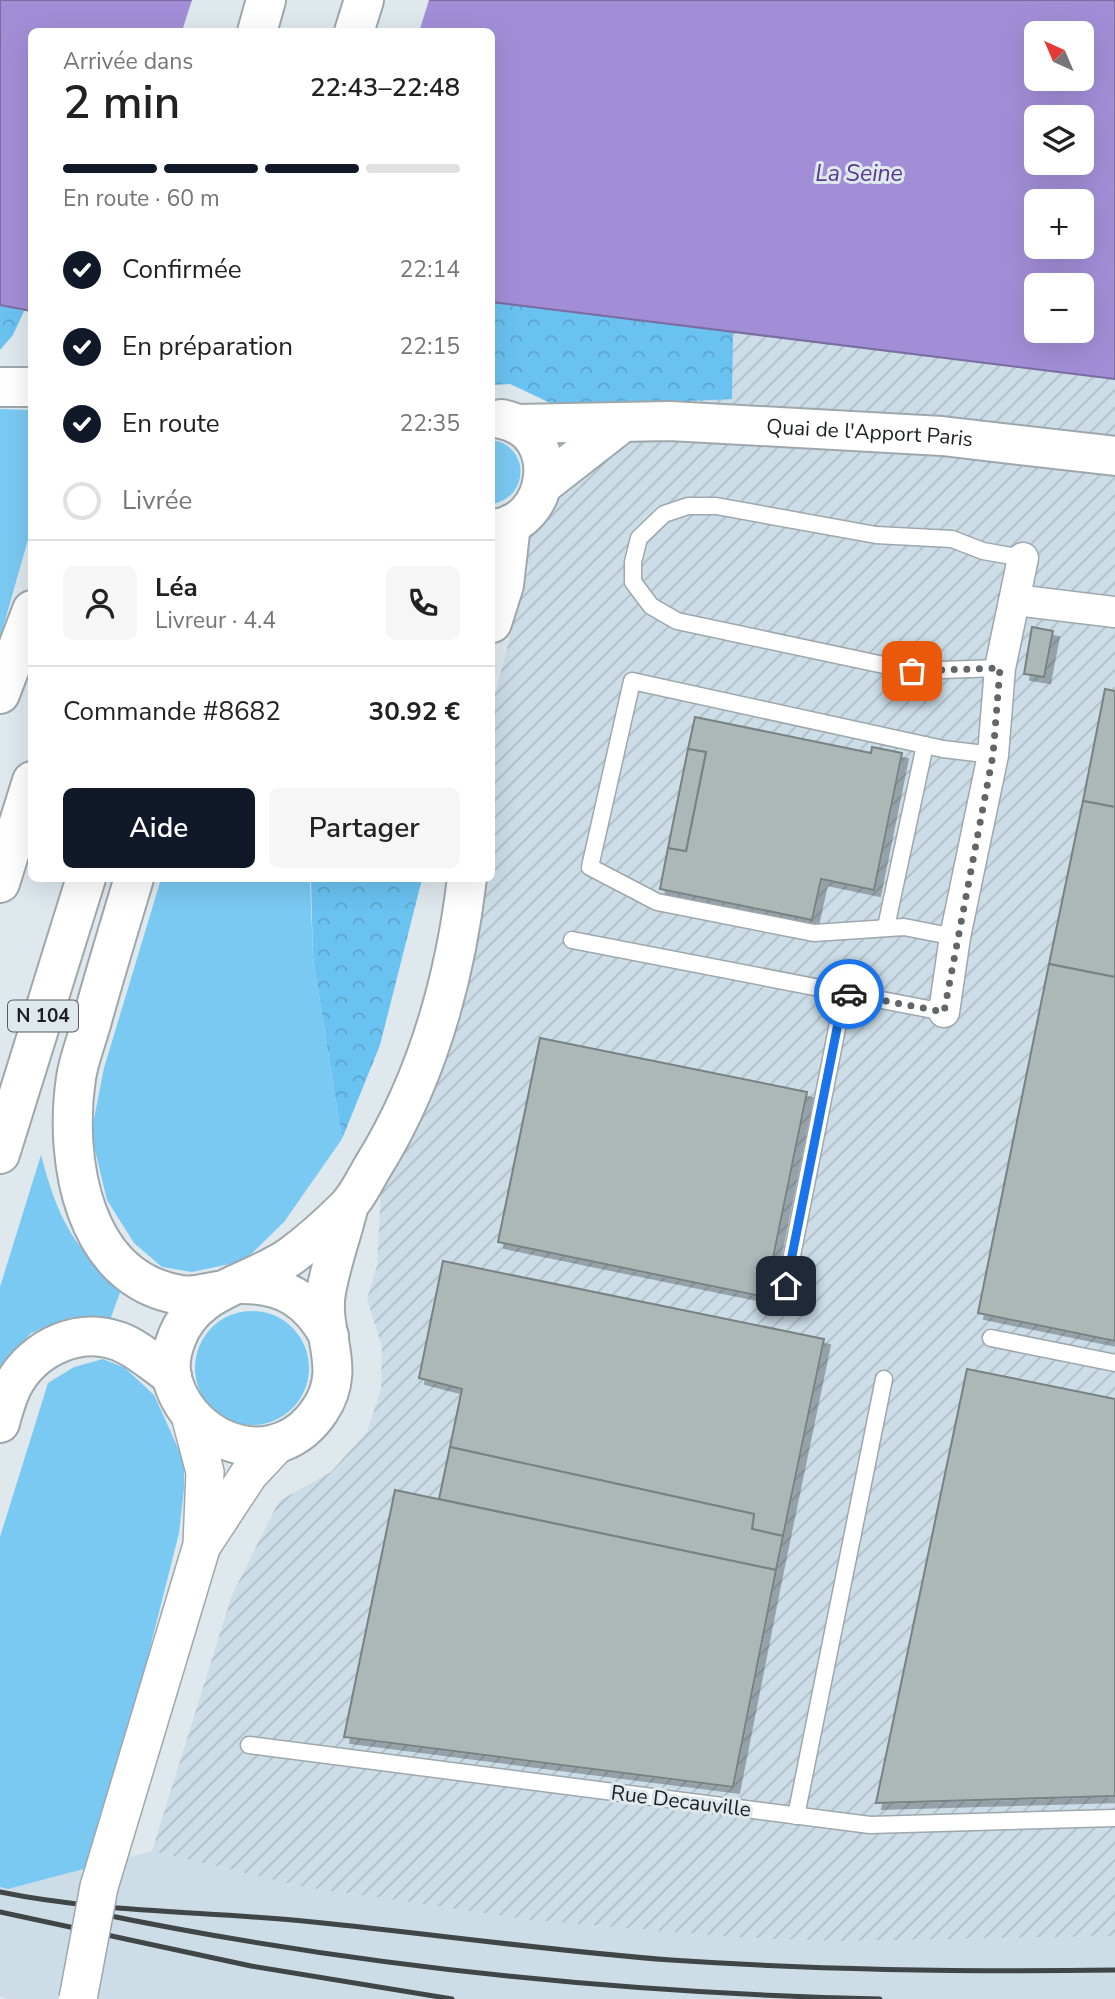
<!DOCTYPE html>
<html lang="fr">
<meta charset="utf-8">
<style>
body{margin:0;font-family:"Nunito Sans",sans-serif;background:#f6f6f6;color:#222;height:100vh;display:flex;flex-direction:column;font-size:26px;white-space:nowrap}
*{box-sizing:border-box;margin:0}
p{font-size:23px;color:#767676}
.icon{flex:none;width:38px;height:38px;fill:none;stroke:currentColor;stroke-width:2;stroke-linecap:round;stroke-linejoin:round}
.map{position:relative;flex:1;overflow:hidden}
.drawer{position:absolute;left:28px;top:28px;width:467px;height:854px;display:flex;flex-direction:column;background:#fff;border-radius:10px;box-shadow:0 7px 28px #0002}
.drawer>*{flex:none}
.needle{width:46px;rotate:316deg}
.controls{position:absolute;left:1024px;top:21px;display:grid;gap:14px}
.controls a{display:grid;place-items:center;width:70px;height:70px;border-radius:10px;background:#fff;box-shadow:0 7px 28px #0002;font-size:35px}
.pin{position:absolute;display:grid;place-items:center;width:60px;height:60px;color:#fff;margin:-30px;border-radius:14px;box-shadow:0 4px 10px #0006}
.courier{position:absolute;display:grid;place-items:center;width:70px;height:70px;margin:-35px;border:5px solid #1a73e8;border-radius:50%;background:#fff;color:#222;box-shadow:0 2px 9px #0007}
.summary em{font-style:normal;font-weight:600}
.summary div{display:flex;flex-direction:column-reverse}
.summary{display:flex;align-items:center;justify-content:space-between;height:119px;padding:0 35px}
h1{font-size:46px;font-weight:600;line-height:52px}
.bar{display:grid;grid-template-columns:repeat(4,1fr);gap:10px 7px;align-content:center;height:84px;padding:0 35px}
.bar i{height:9px;border-radius:5px;background:#e0e0e0}
.bar .selected{background:#111827}
.bar p{grid-column:span 4}
.line{display:flex;align-items:center;gap:18px;padding:0 35px;border-top:2px solid #e0e0e0}
.line div{flex:1}
.round{display:grid;place-items:center;flex:none;width:74px;height:74px;border-radius:10px;background:#f6f6f6}
ol{padding:0 35px;list-style:none}
li{display:flex;align-items:center;gap:21px;height:77px}
li p{margin-inline-start:auto}
li .icon{padding:7px;border-radius:50%;background:#111827;color:#fff;stroke-width:4}
li:last-child{color:#767676}
li i{width:38px;height:38px;border:4px solid #e0e0e0;border-radius:50%}
.button{display:flex;gap:14px;margin-top:auto;padding:14px 35px}
.button a{flex:1;height:80px;border-radius:10px;background:#111827;color:#fff;font-size:28px;font-weight:600;line-height:80px;text-align:center}
.button a+a{background:#f6f6f6;color:#222}
.map>svg:first-child{display:block}
</style>
<div class="map">
<svg width="1115" height="1999" viewBox="0 0 1115 1999">
<defs>
<pattern id="industrial-furrows" width="10" height="10" patternUnits="userSpaceOnUse" patternTransform="scale(1.75)"><rect width="10" height="10" fill="#ccdde7"/><path d="M-1 1l2-2M0 10L10 0M9 11l2-2" fill="none" stroke="#afbdc6"/></pattern>
<pattern id="forest-crowns" width="20" height="18" patternUnits="userSpaceOnUse" patternTransform="scale(1.75)"><rect width="20" height="18" fill="#6ac2f1"/><path d="M2 6a3 3 0 1 1 6 0M12 15a3 3 0 1 1 6 0" fill="none" stroke="#5ba6ce"/></pattern>
<filter id="shadow"><feDropShadow dx="6" dy="6" stdDeviation="0" flood-color="#0004"/></filter>
</defs>
<rect width="100%" height="100%" fill="#dee8ed"/>
<path fill="#ccdde7" d="M152,1851l153,36 227,33 213,18 93,3 277,-5v63h-1106l-9,-3v-109l8,2z"/>
<path fill="url(#industrial-furrows)" d="M568,312l547,67v1557l-277,5 -93,-3 -213,-18 -227,-33 -153,-36 80,-256 47,-94 52,-29 36,-40 14,-43 1,-42 -15,-48 10,-33 6,-116 84,-271 25,-1v-173l37,-138 -18,-43 34,-74z"/>
<g fill="#7ac9f3">
<path d="M0,409l32,1 -1,119 -31,109z"/>
<path d="M492,440c38,6 38,57 0,64z"/>
<path d="M161,879h149l3,79 29,181 -58,83 -40,39 -52,11 -30,-5 -28,-24 -27,-43 -16,-66 13,-66z"/>
<path d="M41,1155c16,60 31,94 81,132l-12,33 -38,-3 -41,16 -31,33v-79z"/>
<circle cx="252" cy="1368" r="57"/>
<path d="M103,1359l22,9 29,27 30,66v28l-5,44 -84,333 -87,23 -8,-2v-350l48,-154 26,-16z"/>
</g>
<g fill="url(#forest-crowns)">
<path d="M492,301l241,31 -1,67 -173,8 -49,-23 -18,1z"/>
<path d="M0,305l24,6 -11,24 -13,15z"/>
<path d="M311,879h111l-42,166 -38,94 -29,-181z"/>
</g>
<path fill="#a28ed7" stroke="#7a6da1" stroke-width="2" fill-rule="evenodd" d="M0,0h1115v379l-623,-77v-270h-460l-1,279 -31,-6zM1036,33h46v46h-46zM1036,117h46v46h-46zM1036,201h46v46h-46zM1036,285h46v46h-46z"/>
<path fill="#dee8ed" d="M192,0h237l-10,32 -237,-1z"/>
<g fill="#acb7b8" stroke="#788283" stroke-width="2" filter="url(#shadow)">
<path d="M1032,627l21,4 -9,46 -20,-3z"/>
<path d="M1105,689l10,2v116l-32,-6z"/>
<path d="M695,717l176,36 1,-6 30,6 -28,137 -53,-11 -9,41 -152,-31 8,-41 18,3 20,-99 -18,-3z"/>
<path d="M688,749l18,3 -20,99 -18,-3z"/>
<path d="M1083,801l32,6v170l-66,-13z"/>
<path d="M1049,964l66,13v364l-137,-28z"/>
<path d="M540,1038l267,54 -42,205 -267,-55z"/>
<path d="M443,1261l381,78 -41,197 -31,-7 2,-15 -304,-67 12,-58 -43,-11z"/>
<path d="M967,1369l148,30v397l-239,7z"/>
<path d="M450,1447l304,67 -2,15 31,7 -7,34 -337,-71z"/>
<path d="M395,1490l381,80 -43,217 -389,-50z"/>
</g>
<g fill="none" stroke-linecap="round" stroke-linejoin="round">
<g stroke="#9ea7ac" stroke-width="19">
<g id="service">
<path d="M1000,668l-88,3 -235,-50 -26,-15 -18,-24v-20l6,-24 25,-24 24,-8h28l160,29 76,4 31,12 40,7"/>
<path d="M886,927l39,-182"/>
<path d="M955,937l-51,-10 -90,6 -157,-31 -67,-35 42,-186 311,68 50,6"/>
<path d="M572,940l372,72"/>
<path d="M786,1286l58,-293"/>
<path d="M991,1338l124,25"/>
<path d="M249,1745l621,80 245,-7"/>
<path d="M796,1816l88,-437"/>
</g>
</g>
<g stroke="#9ea7ac" stroke-width="33">
<g id="minor">
<path d="M1015,600l100,12"/>
<path d="M944,1012l11,-75 38,-182 7,-87 23,-110"/>
</g>
</g>
<g stroke="#9ea7ac" stroke-width="40">
<g id="tertiary">
<path d="M203,1544l46,-70 30,-32"/>
<path d="M99,1887l103,-342 3,-73 -14,-53"/>
</g>
</g>
<g stroke="#9ea7ac" stroke-width="42">
<g id="secondary">
<path d="M0,387h32"/>
<path id="s1" d="M516,424l154,-3 272,15 173,20"/>
<path d="M545,483l77,-60"/>
<path d="M492,529c61,-4 72,-99 9,-110"/>
<path d="M492,623l12,-38 7,-61"/>
<path d="M349,1205c-7,29 -18,58 -23,87 -7,42 22,77 -6,118 -41,63 -126,38 -147,-28 -4,-13 -2,-29 3,-42 18,-52 74,-55 115,-84 19,-14 39,-32 56,-49 10,-10 18,-27 25,-39 55,-88 83,-188 95,-290"/>
<path d="M242,1284c41,0 67,15 87,52"/>
</g>
</g>
<g stroke="#9ea7ac" stroke-width="42">
<g id="trunk">
<path d="M257,32l9,-32"/>
<path d="M354,32l10,-32"/>
<path d="M0,694l32,-84"/>
<path d="M134,878c-14,47 -28,92 -41,139 -5,20 -14,41 -17,61 -12,80 6,202 105,217 11,2 25,-2 37,-4"/>
<path d="M0,883l32,-102"/>
<path d="M0,1154l86,-276"/>
<path d="M0,1423c3,-12 7,-25 12,-36 21,-41 72,-64 115,-42 16,8 30,21 45,31"/>
</g>
</g>
<use href="#service" stroke="#fff" stroke-width="16"/>
<use href="#minor" stroke="#fff" stroke-width="30"/>
<use href="#tertiary" stroke="#fff" stroke-width="37"/>
<use href="#secondary" stroke="#fff" stroke-width="38"/>
<use href="#trunk" stroke="#fff" stroke-width="38"/>
<g stroke="#404547" stroke-width="5">
<path d="M0,1892c102,21 210,19 313,30 120,12 238,29 358,38 148,10 296,12 444,10"/>
<path d="M0,1912l251,54 201,33"/>
<path d="M96,1913c257,53 521,80 784,86"/>
</g>
<g stroke="#9ea7ac" stroke-width="40" stroke-linecap="butt">
<path id="tertiary-bridge" d="M78,1999l21,-112"/>
</g>
<use href="#tertiary-bridge" stroke="#fff" stroke-width="37"/>
</g>
<g fill="none" stroke-linecap="round" stroke-linejoin="round">
<path stroke="#616669" stroke-width="7" stroke-dasharray="0 12.6" d="M849,994l95,18 49,-257 7,-87 -88,3"/>
<path stroke="#1a73e8" stroke-width="9" d="M786,1286l58,-293 5,1"/>
</g>
<g text-anchor="middle" dominant-baseline="central" stroke-width="6" stroke-linejoin="round" paint-order="stroke">
<rect fill="#dee8ed" stroke="#575c5f" stroke-width="2" x="8" y="1000.5" width="70" height="31" rx="5"/>
<g font-size="19" font-weight="bold" fill="#1d2022">
<text x="43" y="1016">N 104</text>
</g>
<g font-size="21" fill="#1d2022" stroke="#dee8ed">
<text stroke="none"><textPath href="#s1" startOffset="354">Quai de l'Apport Paris</textPath></text>
<text transform="translate(681 1801) rotate(7)">Rue Decauville</text>
</g>
<g font-size="23" font-style="italic" fill="#57388f" stroke="#dee8ed">
<text x="859" y="173">La Seine</text>
</g>
</g>
</svg>
<div class="controls">
<a><svg class="needle" viewBox="-14 -14 28 28"><path d="M0-13l5 13h-10z" fill="#e53935"/><path d="M0 13l5-13h-10z" fill="#767676"/></svg></a>
<a><svg class="icon" aria-label="layers" viewBox="0 0 24 24"><path d="M12 4l9 5-9 5-9-5zM3 14l9 5 9-5"/></svg></a>
<a>+</a>
<a>−</a>
</div>
<div class="pin" style="left:912px;top:671px;background:#ea580c"><svg class="icon" aria-label="bag" viewBox="0 0 24 24"><path d="M5 8h14l-1 12H6zM9 8a3 3 0 0 1 6 0"/></svg></div>
<div class="pin" style="left:786px;top:1286px;background:#1f2937"><svg class="icon" aria-label="home" viewBox="0 0 24 24"><path d="M3 11l9-7 9 7M6 9v11h12V9"/></svg></div>
<div class="courier" style="left:849px;top:994px"><svg class="icon" aria-label="car" viewBox="0 0 24 24"><path d="M5 17H2v-5l4-1 3-4h7l3 4 3 1v5h-3M9 17h6M6 11h13"/><circle cx="7" cy="17" r="2"/><circle cx="17" cy="17" r="2"/></svg></div>
<section class="drawer">
<div class="summary"><div><h1>2 min</h1><p>Arrivée dans</p></div><em>22:43–22:48</em></div>
<div class="bar"><i class="selected"></i><i class="selected"></i><i class="selected"></i><i></i><p>En route · 60 m</p></div>
<ol>
<li><svg class="icon" aria-label="check" viewBox="0 0 24 24"><path d="M5 12l5 5 9-10"/></svg>Confirmée<p>22:14</p></li>
<li><svg class="icon" aria-label="check" viewBox="0 0 24 24"><path d="M5 12l5 5 9-10"/></svg>En préparation<p>22:15</p></li>
<li><svg class="icon" aria-label="check" viewBox="0 0 24 24"><path d="M5 12l5 5 9-10"/></svg>En route<p>22:35</p></li>
<li><i></i>Livrée</li>
</ol>
<div class="line" style="height:126px"><a class="round"><svg class="icon" aria-label="person" viewBox="0 0 24 24"><circle cx="12" cy="8" r="4"/><path d="M4 21q1-7 8-7t8 7"/></svg></a><div><b>Léa</b><p>Livreur · 4.4</p></div><a class="round"><svg class="icon" aria-label="phone" viewBox="0 0 24 24"><path d="M5 4h4l2 5-3 2q2 4 5 5l2-3 5 2v4C11 20 4 13 5 4z"/></svg></a></div>
<div class="line" style="height:91px"><div>Commande #8682</div><b>30.92 €</b></div>
<div class="button"><a>Aide</a><a>Partager</a></div>
</section>
</div>
